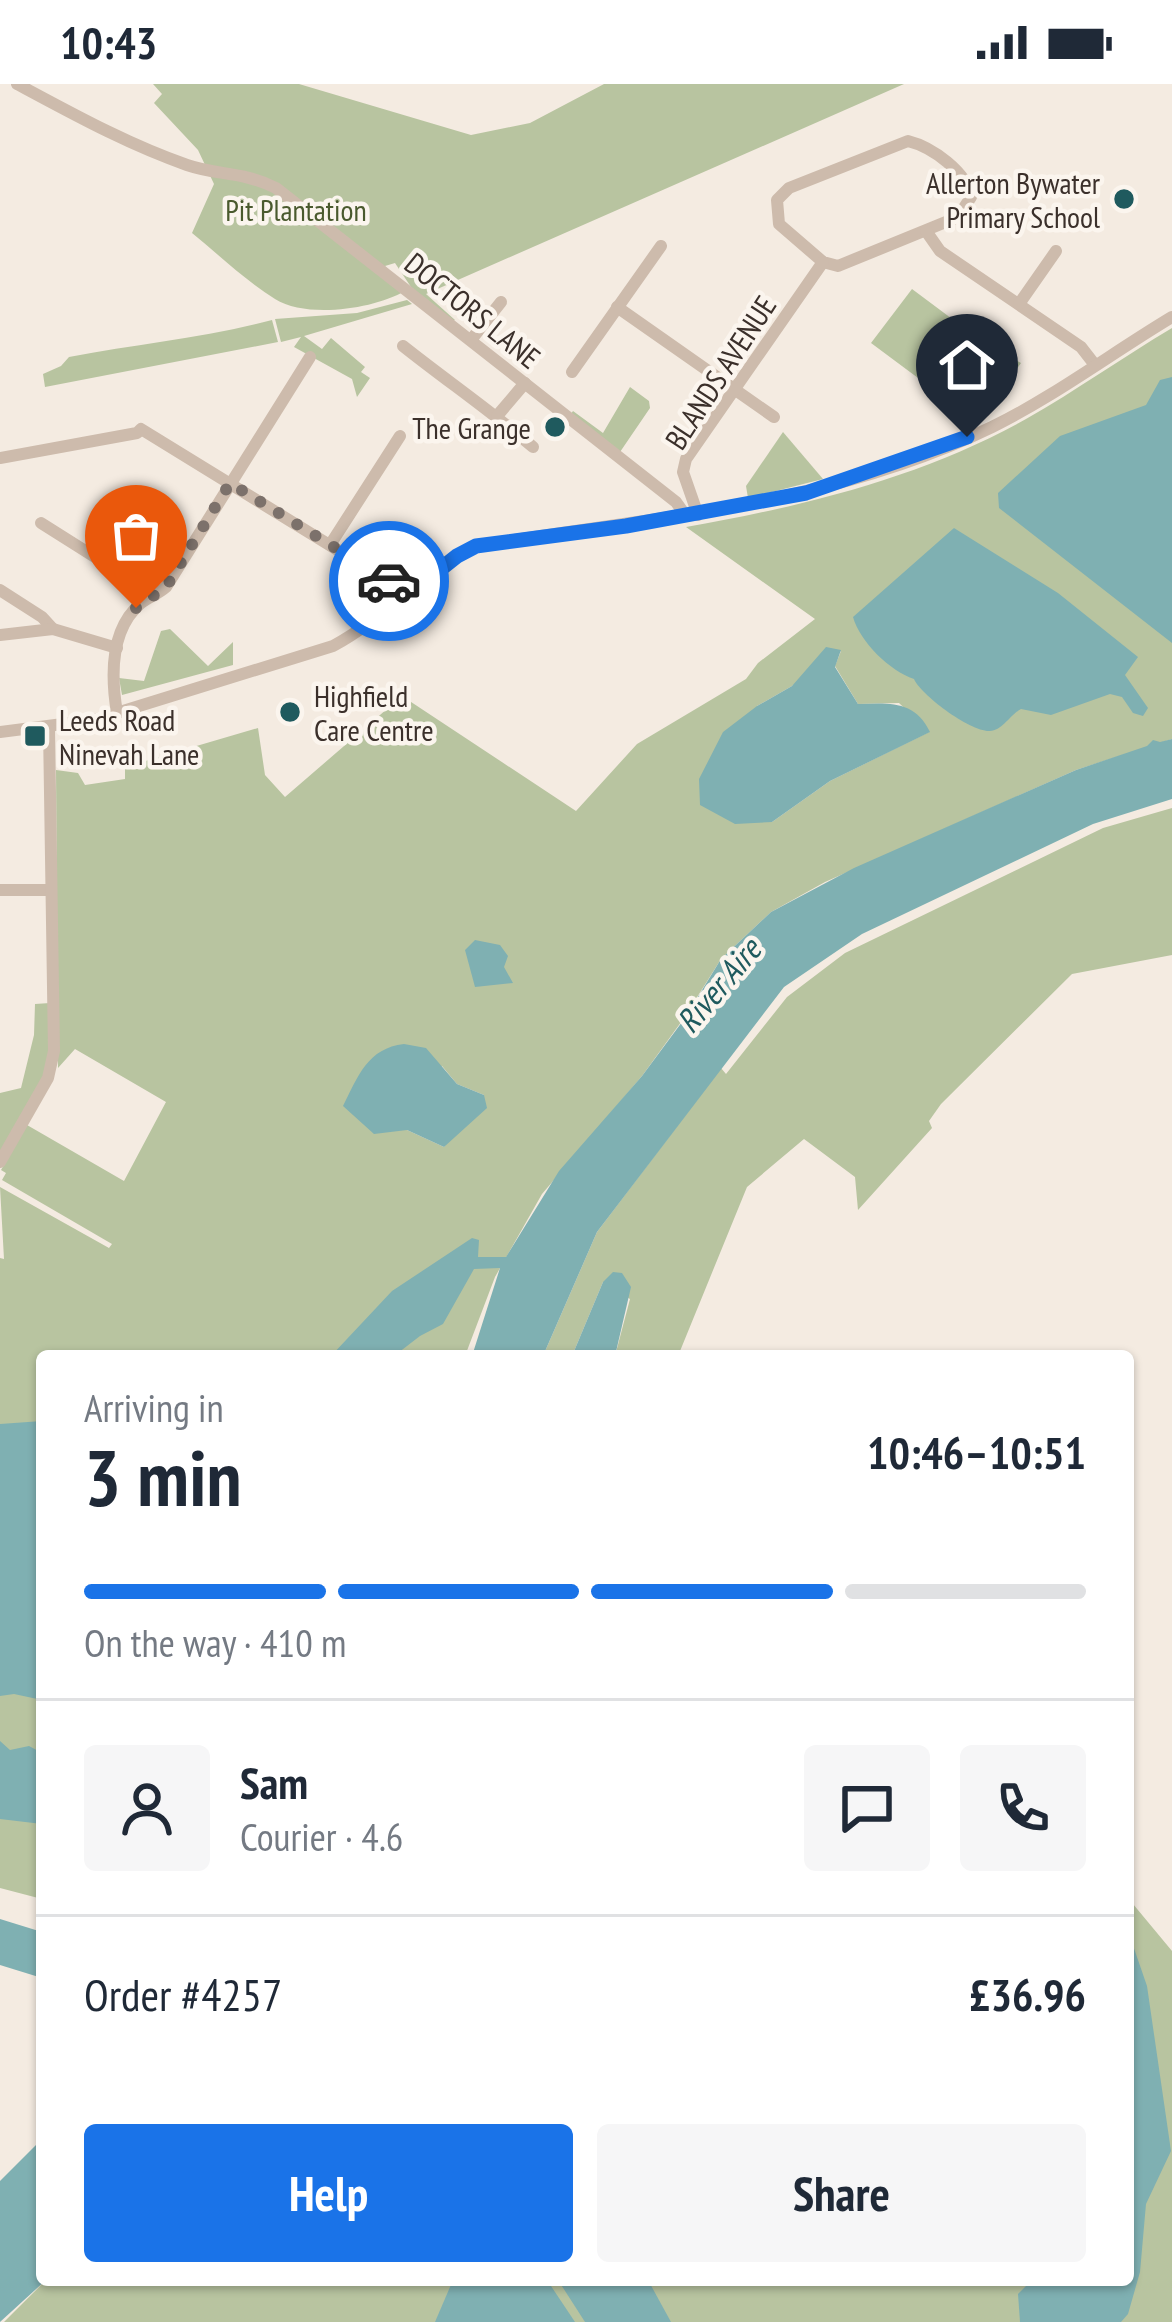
<!DOCTYPE html>
<meta charset="utf-8">
<style>
body{margin:0;font-family:"PT Sans Narrow",sans-serif;background:#f6f6f7;color:#1f2937;height:100vh;display:flex;flex-direction:column;font-size:45px;white-space:nowrap}
*{box-sizing:border-box;margin:0}
p{font-size:39px;color:#747a83}
.icon{flex:none;width:66px;height:66px;fill:none;stroke:currentColor;stroke-width:2;stroke-linecap:round;stroke-linejoin:round}
.map{position:relative;flex:1;overflow:hidden}
.panel{position:absolute;left:36px;top:1266px;width:1098px;height:936px;display:flex;flex-direction:column;background:#fff;border-radius:12px;box-shadow:0 3px 9px #0004}
.panel>*{flex:none}
.pin{position:absolute;display:grid;place-items:center;width:102px;height:102px;color:#fff;margin:-123px -51px;border-radius:50% 50% 50% 0;rotate:-45deg;box-shadow:0 0 12px #0007}
.pin .icon{rotate:45deg}
.courier{position:absolute;display:grid;place-items:center;width:120px;height:120px;margin:-60px;border:9px solid #1a73e8;border-radius:50%;background:#fff;color:#222;box-shadow:0 3px 15px #0007}
.overview em{font-style:normal;font-weight:800}
.overview div{display:flex;flex-direction:column-reverse}
.overview{display:flex;align-items:center;justify-content:space-between;height:204px;padding:0 48px}
h1{font-size:78px;font-weight:800;line-height:90px}
.bar{display:grid;grid-template-columns:repeat(4,1fr);gap:18px 12px;align-content:center;height:144px;padding:0 48px}
.bar i{height:15px;border-radius:9px;background:#e0e1e3}
.bar .active{background:#1a73e8}
.bar p{grid-column:span 4}
.line{display:flex;align-items:center;gap:30px;padding:0 48px;border-top:3px solid #e0e1e3}
.line div{flex:1}
.round{display:grid;place-items:center;flex:none;width:126px;height:126px;border-radius:12px;background:#f6f6f7}
.primary-button{display:flex;gap:24px;margin-top:auto;padding:24px 48px}
.primary-button a{flex:1;height:138px;border-radius:12px;background:#1a73e8;color:#fff;font-size:48px;font-weight:800;line-height:138px;text-align:center}
.primary-button a+a{background:#f6f6f7;color:#1f2937}
.status{display:flex;justify-content:space-between;align-items:center;height:84px;padding:0 60px;background:#fff;direction:ltr}
.status svg{height:33px;fill:currentColor}
.map>svg:first-child{display:block}
</style>
<div class="status"><b>10:43</b><svg viewBox="0 0 49 12"><path d="M0 12V9h3v3zM5 12V6h3v6zM10 12V3h3v9zM15 12V0h3v12zM26 1h20v11H26zM47 4h2v5h-2z"/></svg></div>
<div class="map">
<svg width="1172" height="2238" viewBox="0 0 1172 2238">
<rect width="100%" height="100%" fill="#f4ebe1"/>
<g fill="#b8c4a0" fill-rule="evenodd">
<path d="M153,0h146l172,51 59,-12 74,-39h300l-478,210 29,26 -4,2 -38,-32 -18,-27 -10,3 20,25c-31,18 -98,28 -130,8 -29,-18 -56,-44 -83,-66l22,-49 -16,-34 -44,-47 8,-9z"/>
<path d="M912,205l67,50 42,24 -16,22 -7,-4 -11,14 -17,-13 -5,7 -5,-3 -11,15 -78,-58z"/>
<path d="M407,216l5,4 -108,32 18,13 9,-11 34,29 -4,5 9,6 -13,19 -5,-18 -58,-32 7,-10 -20,5 -6,-23 82,-6z"/>
<path d="M272,236l6,22 -233,45 -2,-13 18,-8 8,-9c68,-13 137,-19 203,-37z"/>
<path d="M1172,244v411l-96,31 -251,112 -54,30 -50,47 -37,59 -42,58 -100,118 -47,83 -30,79h-423v543l-42,-11v-630l4,1 -4,-72 109,61 3,-4 -110,-64 4,-7 -5,-3 26,-45 97,56 42,-79 -91,-53 -17,19 -2,-298 22,3 7,12 40,-6v-12l133,-39 7,47 20,22 117,-101 174,115 61,-67 109,-65 12,-16 57,-44 -129,-92c115,-20 237,-50 340,-108 51,-29 97,-62 146,-91zM841,567l-6,15 23,38 41,-1 30,29 -99,49 -58,41 -15,-116 35,-20zM442,982l15,18 27,11 -40,52 -37,-17z"/>
<path d="M630,303l19,14 1,7 -30,44 -49,-38 2,-3 30,22z"/>
<path d="M783,348l40,47 -75,19 -2,-12z"/>
<path d="M170,545l38,37 25,-24v23l-111,30 -3,-17 25,3 17,-50z"/>
<path d="M1172,724v147l-100,19 -131,130 -12,17 3,7 -74,82 -3,-33 -51,-38 -57,48 -69,169h-63l15,-57 -27,-17 -31,74h-29l54,-124 124,-164 5,6 61,-77 58,-44 258,-125z"/>
<path d="M50,919l-1,64 -49,87v-61l21,-5 13,-53 1,-31z"/>
<path d="M1128,1814l44,53v371h-1168l42,-42h1082z"/>
</g>
<g fill="#7fb0b2">
<path d="M1172,293v266l-173,-135 -1,-15 62,-57 86,-31 14,-25z"/>
<path d="M954,444l104,65 80,64 -13,18 23,33 -5,8 -10,-3 -11,-16 -12,-3 -59,21 -30,-6c-10,5 -19,22 -31,22 -20,1 -70,-37 -76,-52 -24,-8 -54,-37 -61,-62z"/>
<path d="M826,563l15,3 -6,17 23,37c31,-1 57,-4 72,28l-100,49 -58,41 -37,2 -35,-19 -1,-26 24,-47 34,-26 35,-20z"/>
<path d="M1172,655v60l-79,25 -231,110 -78,53 -187,245 -54,124h-71l28,-88 -26,1 -31,55 -23,12 -26,20h-63l61,-65 80,-53 7,2 -1,17h28l53,-86 83,-95 43,-58 36,-59 50,-47 83,-44 222,-98 71,-24 6,-6 7,2z"/>
<path d="M475,856l25,5 8,11 -4,11 9,16 -38,4 -10,-37z"/>
<path d="M404,960l22,4 31,36 27,11 3,13 -43,39 -37,-17 -33,4 -31,-28c15,-30 25,-58 61,-62z"/>
<path d="M613,1188l9,1 9,14 -16,69h-43l31,-74z"/>
<path d="M42,1337v279l-28,-6 -14,2v-272z"/>
<path d="M0,1657l10,9 19,-4 13,7v71l-42,-5z"/>
<path d="M0,1835l42,13v46l-42,-13z"/>
<path d="M1128,1847l19,55 24,165 -25,53 -6,68 -12,42 -7,8h-101l-2,-28 14,-14h96z"/>
<path d="M42,2055v141h4l-46,42v-141z"/>
<path d="M453,2196h94l28,42h-140z"/>
<path d="M558,2196h90l23,42h-86z"/>
</g>
<g fill="none" stroke-linecap="round" stroke-linejoin="round">
<g stroke="#cdbbac" stroke-width="12">
<path d="M17,0c56,30 110,60 170,81 32,11 55,6 89,23l400,314 10,14"/>
<path d="M908,57c24,6 59,31 63,56l-13,20 -120,49 -15,-4 -44,-38 -2,-24 12,-12z"/>
<path d="M926,147l14,20 141,96 14,18"/>
<path d="M1019,220l37,-53"/>
<path d="M617,223l157,110"/>
<path d="M471,256l30,-38"/>
<path d="M403,262c44,35 88,65 130,101"/>
<path d="M572,288l89,-126"/>
<path d="M497,332l28,-33"/>
<path d="M0,374l137,-25 4,-4 268,165"/>
<path d="M698,431l-15,-43 3,-13 137,-197"/>
<path d="M41,439l114,72"/>
<path d="M330,461l70,-109"/>
<path d="M0,506l42,27 11,12"/>
<path d="M0,551l53,-6 64,19"/>
<path d="M117,629c-6,-36 -8,-83 24,-110 8,-6 17,-9 25,-16l144,-230"/>
<path d="M0,648l94,-12 239,-74c52,-28 91,-74 143,-100 175,-29 354,-40 516,-119 63,-31 120,-74 180,-110"/>
<path d="M0,806h49"/>
<path d="M0,1078l48,-84 6,-27 -5,-323"/>
</g>
</g>
<g fill="none" stroke-linecap="round" stroke-linejoin="round">
<path stroke="#7c716b" stroke-width="12" stroke-dasharray="0 21.6" d="M136,524l30,-21 64,-104 159,98"/>
<path stroke="#1a73e8" stroke-width="15" d="M389,497l20,13 48,-38 19,-10 150,-20 180,-33 161,-56"/>
</g>
<g fill="#1f5a5e" stroke="#fbf5ee" stroke-width="4.5">
<circle cx="1124" cy="115" r="12"/>
<circle cx="555" cy="343" r="12"/>
<circle cx="290" cy="628" r="12"/>
<rect x="23" y="640" width="24" height="24" rx="6"/>
</g>
<g text-anchor="middle" dominant-baseline="central" stroke-width="9" stroke-linejoin="round" paint-order="stroke">
<g font-size="30" fill="#3b302b" stroke="#fbf5ee" text-anchor="end">
<text x="1100" y="98">Allerton Bywater<tspan x="1100" dy="34">Primary School</tspan></text>
<text x="531" y="343">The Grange</text>
<text x="314" y="611" text-anchor="start">Highfield<tspan x="314" dy="34">Care Centre</tspan></text>
<text x="59" y="635" text-anchor="start">Leeds Road<tspan x="59" dy="34">Ninevah Lane</tspan></text>
</g>
<g font-size="30" fill="#4a5a2e" stroke="#fbf5ee">
<text x="296" y="125">Pit Plantation</text>
</g>
<g font-size="30" fill="#3b302b" stroke="#fbf5ee">
<text transform="translate(473 226) rotate(39)">DOCTORS LANE</text>
<text transform="translate(720 288) rotate(-57)">BLANDS AVENUE</text>
</g>
<g font-size="33" font-style="italic" fill="#1f5a5e" stroke="#fbf5ee">
<text transform="translate(718 901) rotate(-50)">River Aire</text>
</g>
</g>
</svg>
<div class="pin" style="left:136px;top:524px;background:#ea580c"><svg class="icon" aria-label="bag" viewBox="0 0 24 24"><path d="M5 8h14l-1 12H6zM9 8a3 3 0 0 1 6 0"/></svg></div>
<div class="pin" style="left:967px;top:353px;background:#1f2937"><svg class="icon" aria-label="home" viewBox="0 0 24 24"><path d="M3 11l9-7 9 7M6 9v11h12V9"/></svg></div>
<div class="courier" style="left:389px;top:497px"><svg class="icon" aria-label="car" viewBox="0 0 24 24"><path d="M5 17H2v-5l4-1 3-4h7l3 4 3 1v5h-3M9 17h6M6 11h13"/><circle cx="7" cy="17" r="2"/><circle cx="17" cy="17" r="2"/></svg></div>
<section class="panel">
<div class="overview"><div><h1>3 min</h1><p>Arriving in</p></div><em>10:46–10:51</em></div>
<div class="bar"><i class="active"></i><i class="active"></i><i class="active"></i><i></i><p>On the way · 410 m</p></div>
<div class="line" style="height:216px"><a class="round"><svg class="icon" aria-label="person" viewBox="0 0 24 24"><circle cx="12" cy="8" r="4"/><path d="M4 21q1-7 8-7t8 7"/></svg></a><div><b>Sam</b><p>Courier · 4.6</p></div><a class="round"><svg class="icon" aria-label="chat" viewBox="0 0 24 24"><path d="M4 5h16v11H9l-5 4z"/></svg></a><a class="round"><svg class="icon" aria-label="phone" viewBox="0 0 24 24"><path d="M5 4h4l2 5-3 2q2 4 5 5l2-3 5 2v4C11 20 4 13 5 4z"/></svg></a></div>
<div class="line" style="height:156px"><div>Order #4257</div><b>£36.96</b></div>
<div class="primary-button"><a>Help</a><a>Share</a></div>
</section>
</div>
